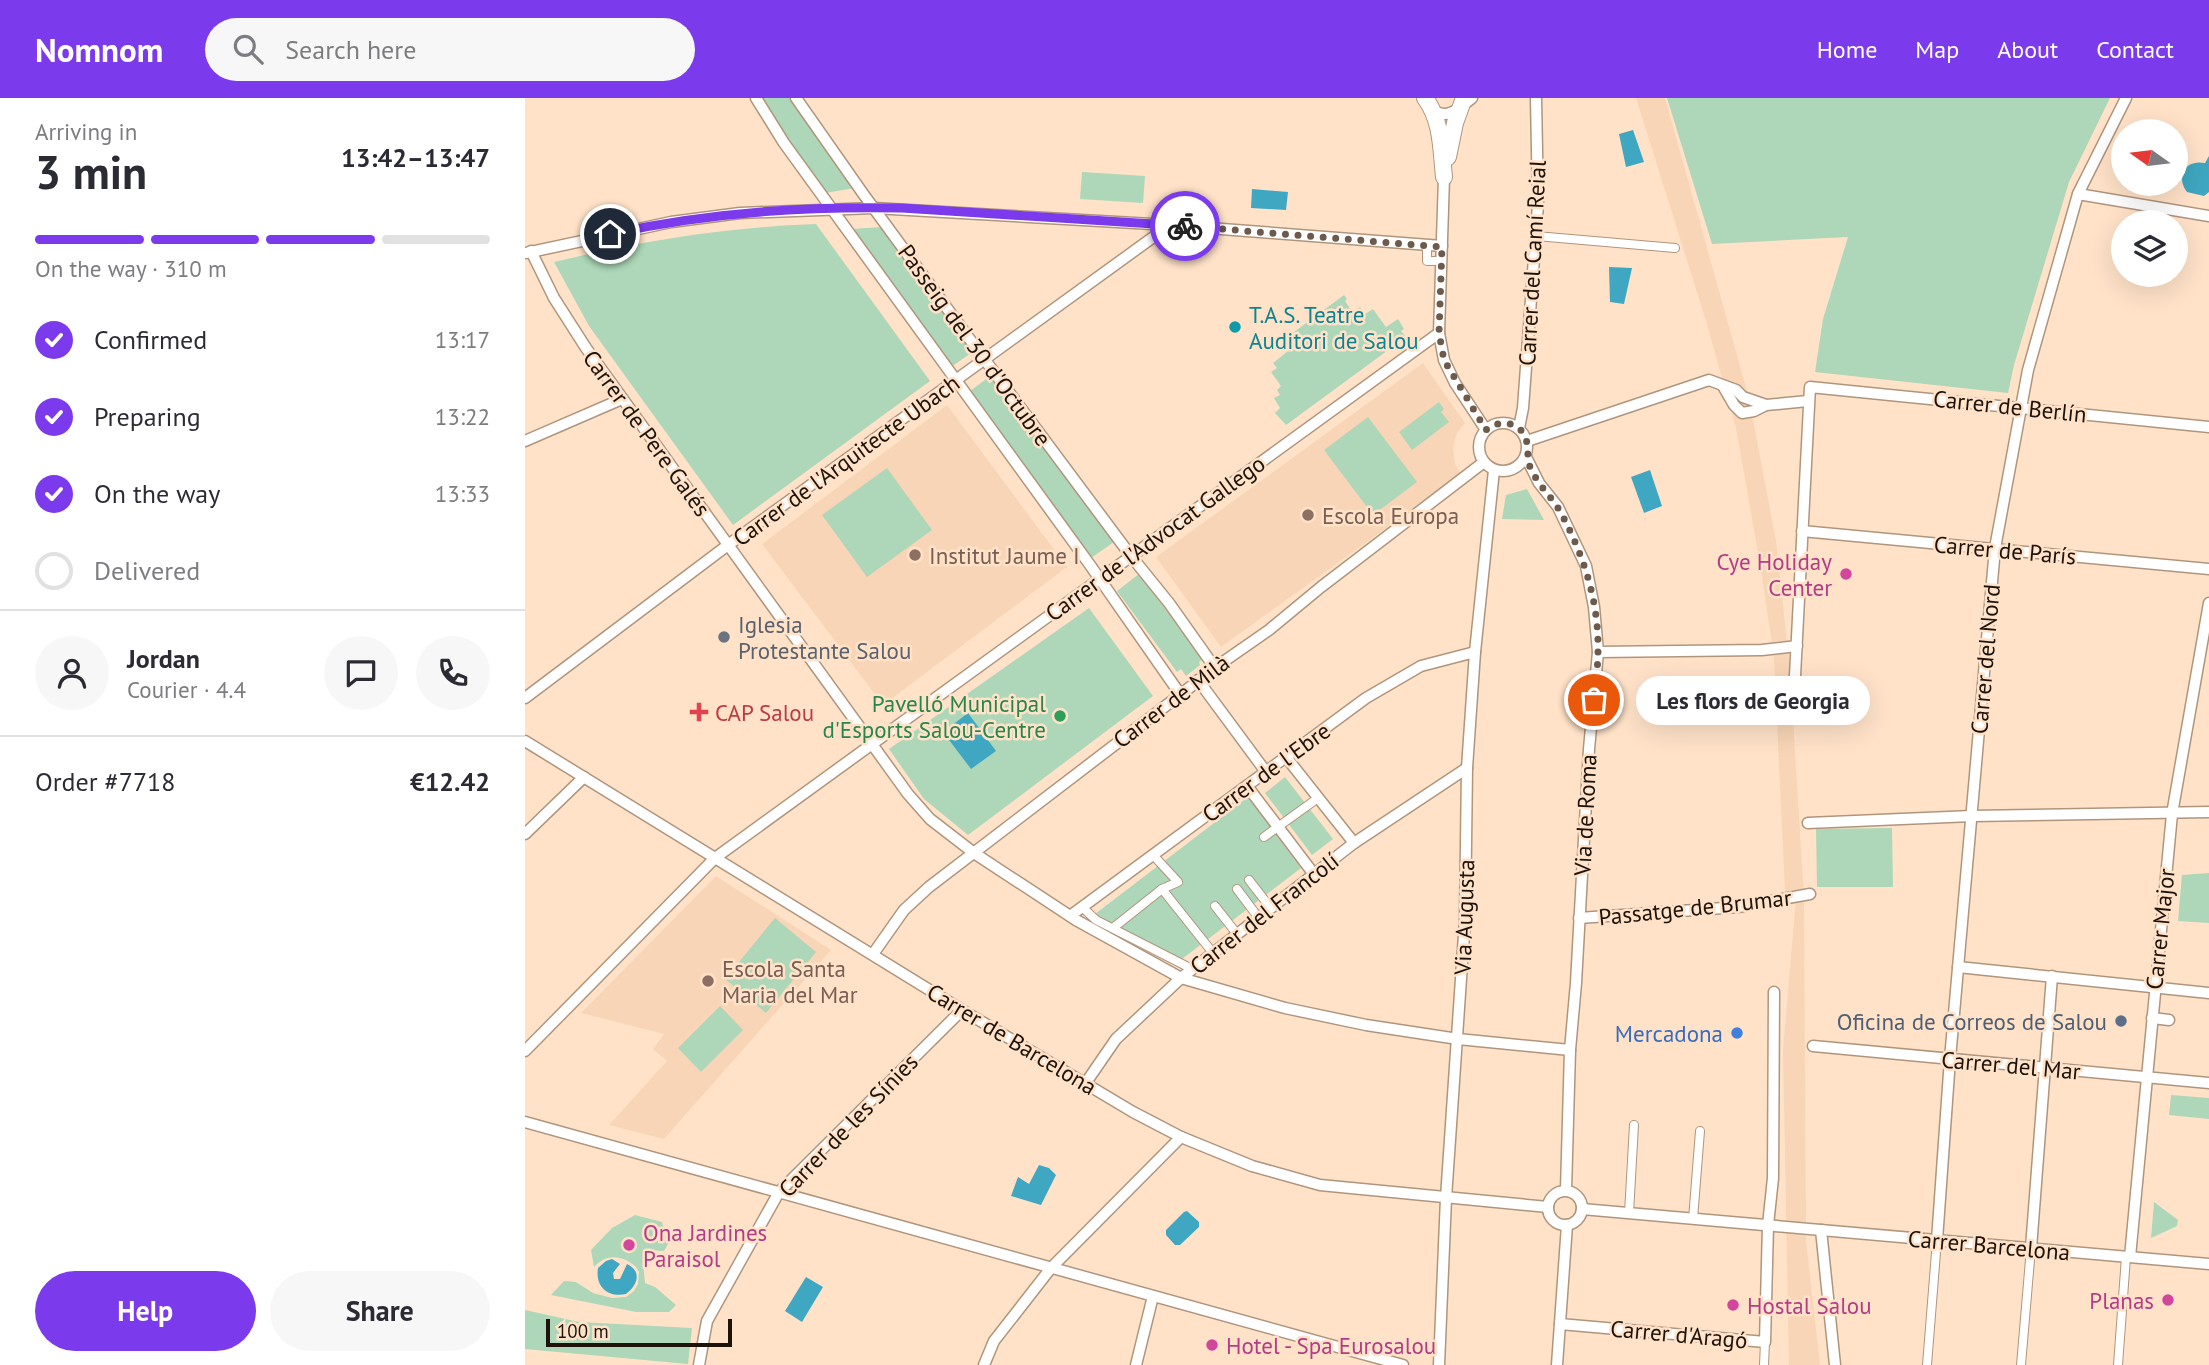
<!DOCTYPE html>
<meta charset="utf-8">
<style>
body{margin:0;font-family:"PT Sans",sans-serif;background:#f7f7f7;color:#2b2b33;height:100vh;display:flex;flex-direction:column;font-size:26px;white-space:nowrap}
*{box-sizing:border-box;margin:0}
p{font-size:23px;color:#7c7c81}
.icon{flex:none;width:38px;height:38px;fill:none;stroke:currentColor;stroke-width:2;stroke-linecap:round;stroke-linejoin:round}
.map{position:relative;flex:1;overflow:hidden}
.sheet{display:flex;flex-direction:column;background:#fff;width:525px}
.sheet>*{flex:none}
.needle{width:46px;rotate:284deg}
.controls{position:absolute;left:1586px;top:21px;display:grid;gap:14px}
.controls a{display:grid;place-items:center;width:77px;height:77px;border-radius:50%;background:#fff;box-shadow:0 7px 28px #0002;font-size:35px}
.scale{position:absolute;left:21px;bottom:18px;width:186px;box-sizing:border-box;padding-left:7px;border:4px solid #1d130a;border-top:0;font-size:19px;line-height:24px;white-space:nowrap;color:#1d130a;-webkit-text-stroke:5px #ffe2c8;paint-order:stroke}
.pin{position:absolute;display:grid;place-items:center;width:60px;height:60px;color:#fff;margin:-30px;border:4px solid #fff;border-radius:50%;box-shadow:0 2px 7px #0007}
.courier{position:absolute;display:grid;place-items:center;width:70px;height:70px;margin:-35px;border:5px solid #7c3aed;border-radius:50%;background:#fff;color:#222;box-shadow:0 2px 9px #0007}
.bubble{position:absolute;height:49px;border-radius:24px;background:#fff;box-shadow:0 7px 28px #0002;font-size:23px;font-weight:700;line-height:49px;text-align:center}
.headline em{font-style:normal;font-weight:700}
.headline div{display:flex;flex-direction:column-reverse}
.headline{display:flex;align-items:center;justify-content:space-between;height:119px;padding:0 35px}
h1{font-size:46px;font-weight:700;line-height:52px}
.bar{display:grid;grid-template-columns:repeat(4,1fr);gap:10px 7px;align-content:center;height:84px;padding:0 35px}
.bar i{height:9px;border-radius:5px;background:#e1e1e2}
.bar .active{background:#7c3aed}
.bar p{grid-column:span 4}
.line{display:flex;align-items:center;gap:18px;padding:0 35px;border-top:2px solid #e1e1e2}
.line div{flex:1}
.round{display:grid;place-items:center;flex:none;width:74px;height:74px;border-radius:37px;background:#f7f7f7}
ol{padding:0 35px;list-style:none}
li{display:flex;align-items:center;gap:21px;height:77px}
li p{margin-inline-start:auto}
li .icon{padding:7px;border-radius:50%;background:#7c3aed;color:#fff;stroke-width:4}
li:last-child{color:#7c7c81}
li i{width:38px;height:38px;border:4px solid #e1e1e2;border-radius:50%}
.action{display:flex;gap:14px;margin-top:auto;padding:14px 35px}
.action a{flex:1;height:80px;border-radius:42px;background:#7c3aed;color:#fff;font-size:28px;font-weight:700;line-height:80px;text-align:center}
.action a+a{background:#f7f7f7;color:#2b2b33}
header{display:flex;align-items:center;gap:42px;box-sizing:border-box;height:98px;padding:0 35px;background:#7c3aed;color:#fff}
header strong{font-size:33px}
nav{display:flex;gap:38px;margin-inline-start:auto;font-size:24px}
.search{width:490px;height:63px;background:#f7f7f7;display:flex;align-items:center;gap:18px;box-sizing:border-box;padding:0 24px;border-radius:38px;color:#7c7c81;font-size:26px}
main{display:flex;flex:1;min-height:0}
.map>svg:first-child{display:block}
</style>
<header>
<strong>Nomnom</strong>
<div class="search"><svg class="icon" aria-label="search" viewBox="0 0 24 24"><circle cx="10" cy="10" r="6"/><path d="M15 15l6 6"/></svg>Search here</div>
<nav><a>Home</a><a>Map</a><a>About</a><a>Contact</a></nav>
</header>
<main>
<section class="sheet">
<div class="headline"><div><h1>3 min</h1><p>Arriving in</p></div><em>13:42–13:47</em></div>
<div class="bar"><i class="active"></i><i class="active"></i><i class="active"></i><i></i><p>On the way · 310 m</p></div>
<ol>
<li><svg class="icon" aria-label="check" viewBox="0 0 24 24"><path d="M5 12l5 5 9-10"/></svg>Confirmed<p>13:17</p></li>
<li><svg class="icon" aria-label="check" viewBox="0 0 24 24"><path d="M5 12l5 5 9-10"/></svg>Preparing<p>13:22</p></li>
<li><svg class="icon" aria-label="check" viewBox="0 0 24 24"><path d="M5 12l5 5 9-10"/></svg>On the way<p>13:33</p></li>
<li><i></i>Delivered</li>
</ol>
<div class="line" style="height:126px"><a class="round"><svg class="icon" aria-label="person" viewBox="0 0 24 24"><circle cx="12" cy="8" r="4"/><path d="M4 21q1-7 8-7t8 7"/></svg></a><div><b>Jordan</b><p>Courier · 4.4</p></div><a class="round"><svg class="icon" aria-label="chat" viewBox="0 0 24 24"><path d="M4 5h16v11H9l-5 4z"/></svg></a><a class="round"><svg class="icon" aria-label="phone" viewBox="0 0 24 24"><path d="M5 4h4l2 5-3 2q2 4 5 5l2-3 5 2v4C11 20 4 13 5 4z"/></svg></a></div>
<div class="line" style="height:91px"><div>Order #7718</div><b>€12.42</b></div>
<div class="action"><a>Help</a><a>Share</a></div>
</section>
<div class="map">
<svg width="1684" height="1267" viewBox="0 0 1684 1267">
<rect width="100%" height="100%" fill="#ffe2c8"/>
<g fill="#f8d5b6">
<path d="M1111,0h29l84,300 27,143 14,129 14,228 2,343 14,124h-31l-6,-315 13,-152 -11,-6 -11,-235 -14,-93 -24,-136 -30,-107z"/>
<path d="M898,265l42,60 -8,10 -4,14 2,17 6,10 -240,173 -65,-90z"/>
<path d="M422,307l120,162 -184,138 -121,-161z"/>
<path d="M191,778l115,74 -167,189 -55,-14 58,-64 -14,-12 11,-15 -83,-21z"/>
</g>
<g fill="#add7b8">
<path d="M236,0h31l63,90 -30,5 -39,-54z"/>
<path d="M1142,0h443l-41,84 -55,183 -6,28 -193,-21 8,-53 25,-82 -136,7z"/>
<path d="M557,74l63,4 -2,27 -63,-4z"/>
<path d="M291,126l114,157 -197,144 -144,-199 -35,-64c87,-21 172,-35 262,-38z"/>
<path d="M358,129l91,124 -23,16 -100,-138z"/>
<path d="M819,197l3,4 -2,2 7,11 8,-5 5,7 8,-5 13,18 12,-8 6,10 -3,2 5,6 -120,88 -11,-12 5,-5 -6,-10 6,-3 -3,-5 4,-4 -10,-14 6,-4 -4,-5 15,-12 -6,-10z"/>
<path d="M468,276l121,168 -23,16 -121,-167z"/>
<path d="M914,304l5,7 -3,3 8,10 -37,28 -13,-18z"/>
<path d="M843,319l49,65 -44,33 -49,-65z"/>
<path d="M362,370l45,62 -65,47 -45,-62z"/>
<path d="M1002,391l17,31 -42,-1 4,-24z"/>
<path d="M614,476l64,85 -4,3 1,3 -14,11 -5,-7 -4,3 -60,-81z"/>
<path d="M564,510l64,88 -185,139 -44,-36 -35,-50z"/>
<path d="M760,679l48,62 -21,16 -47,-62z"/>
<path d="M723,699l53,71 -119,91 -27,-12 -60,-33z"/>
<path d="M1367,730l1,59h-76l-1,-58z"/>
<path d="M1684,775v50l-31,-2 4,-46z"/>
<path d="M250,820l41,34 -50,61 -41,-34z"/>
<path d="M195,908l23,24 -42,42 -23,-24z"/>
<path d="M1646,997l38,3v21l-40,-4z"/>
<path d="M1629,1104l24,18 -1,6 -26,12z"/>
<path d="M110,1117l27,7 6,22 -4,7 -17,-1 -4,12 2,21 10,4 21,18 -7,7h-33l-85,-17 13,-14 12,1 17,11 19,5 14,-1 8,-6 4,-7 1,-12 -3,-5c-13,-12 -30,-14 -42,0l-3,-17 21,-22z"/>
<path d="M0,1212l54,12 113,6 -4,36 -163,-15z"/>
</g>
<g fill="#3fa7c1">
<path d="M1108,32l11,32 -18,5 -7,-33z"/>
<path d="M1684,58v36l-5,4 -17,-4c-12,-17 -1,-33 18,-29z"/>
<path d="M727,91l36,3 -2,18 -35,-2z"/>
<path d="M1084,169l23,1 -8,36 -14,-2z"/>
<path d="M1125,372l12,36 -18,7 -13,-36z"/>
<path d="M443,615l28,38 -25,18 -28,-37z"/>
<path d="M514,1067l10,3 7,7 -15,30 -30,-9 7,-19 11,7z"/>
<path d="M662,1113l12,11v5l-19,18h-5l-9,-10v-5l18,-18z"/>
<path d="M87,1161l8,5 -7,9 1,6h6l7,-15c15,7 11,21 -1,30 -18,4 -31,-7 -28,-26l8,-7z"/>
<path d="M281,1179l17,10 -21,35 -17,-11z"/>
</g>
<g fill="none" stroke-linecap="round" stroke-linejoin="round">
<g stroke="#b0957d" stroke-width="10">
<g id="pedestrian">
<path d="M1011,138l139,12"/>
<path d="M902,147v16h14"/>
<path d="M739,739l54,-39"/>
<path d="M724,782l21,27"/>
<path d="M637,791l51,64"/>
<path d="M712,791l21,28"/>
<path d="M690,808l22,28"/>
<path d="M557,809l14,13 96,49"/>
<path d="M588,830l49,-39 16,-7 -25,-27"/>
<path d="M1104,1115l5,-88"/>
<path d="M1168,1121l7,-88"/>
<path d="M1239,1267l1,-23"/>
<path d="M1402,1267l10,-125"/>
<path d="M1496,1267l10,-117"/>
<path d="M1593,1267l8,-108"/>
</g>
</g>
<g stroke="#b0957d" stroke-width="13">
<g id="minor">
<path d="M231,0l28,45 306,422 90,129"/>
<path d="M271,0l68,97 121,165 146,196 38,47 46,65"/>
<path d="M908,12c15,11 27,-3 39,-12"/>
<path d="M919,79l-5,156 5,27 11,23 31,47"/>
<path d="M1553,96l131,22"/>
<path d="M6,153l23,47 32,50 322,446 22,25 44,34 102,67 105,58 104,30 81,17 92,14 112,11"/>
<path d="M1,155l145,-31 69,-9 134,-5 296,17 272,21"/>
<path d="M1198,288l11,19 8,8 12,-2 12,-6 42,-4"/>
<circle cx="978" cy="349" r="24"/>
<path d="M994,330l4,-20 15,-204 -2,-106"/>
<path d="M0,343l97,-42"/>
<path d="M1002,343l182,-61 27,10 7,7 23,8"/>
<path d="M1001,359l13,26 19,24 28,59 8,41 4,45 -9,97 -13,234 -6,67 -4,140"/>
<path d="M1277,433l407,38"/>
<path d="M1073,554l164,-2 35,-4"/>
<path d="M673,582l68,92"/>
<path d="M1269,597l16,-308 399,40"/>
<path d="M0,600l203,-153 442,-320"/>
<path d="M0,643l437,269 171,102 48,25 71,29 68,19 228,22"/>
<path d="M761,659l68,86"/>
<path d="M722,688l66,87"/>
<path d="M1283,725l164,-7 237,-4"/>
<path d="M0,736l59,-57"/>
<path d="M545,818l296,-218 55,-32 54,-14"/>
<path d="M1054,820l159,-11 72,-13"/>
<path d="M348,856l31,-44 25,-23 294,-225 46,-32 52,-43 163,-125"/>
<path d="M1433,869l251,26"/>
<path d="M1627,920l17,2"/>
<path d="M1288,948l396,37"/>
<path d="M0,953l190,-193 724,-525"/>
<path d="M560,986l31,-45 65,-61 173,-135 113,-75"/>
<path d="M0,1024l878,243"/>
<circle cx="1040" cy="1110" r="17"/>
<path d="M1057,1111l627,55"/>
<path d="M1296,1132l14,135"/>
<path d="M1412,1142l13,-181 45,-511 33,-178 50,-176 48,-96"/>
<path d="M1506,1150l21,-272"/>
<path d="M1605,1159l42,-443 37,-211"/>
<path d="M1035,1226l205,18 3,-117 5,-47 1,-186"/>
<path d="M174,1267l8,-44 72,-129 183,-182"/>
<path d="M459,1267l10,-24 57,-73 130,-131"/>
<path d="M611,1267l17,-69"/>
<path d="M914,1267l7,-167 19,-278 2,-152 8,-116 19,-182"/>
<path d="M1032,1267l10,-140"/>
</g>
</g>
<g stroke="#b0957d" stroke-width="18">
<g id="primary">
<path d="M900,0c17,23 16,51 19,79"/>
<path d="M923,59l7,-34 9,-25"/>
</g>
</g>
<use href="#pedestrian" stroke="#fff" stroke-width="8"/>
<use href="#minor" stroke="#fff" stroke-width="10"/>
<use href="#primary" stroke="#fff" stroke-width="16"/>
</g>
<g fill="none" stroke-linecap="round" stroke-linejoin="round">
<path stroke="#6c5b4c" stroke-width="7" stroke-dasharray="0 12.6" d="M660,128l257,21 -3,86 5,27 42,70c15,-12 37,-8 41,13 2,10 -1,16 4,26 7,16 21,28 30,44 23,43 38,89 37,139 0,16 -3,33 -4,48"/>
<path stroke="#7c3aed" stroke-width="9" d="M85,136c95,-21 194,-28 292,-26l283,18"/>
</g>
<circle fill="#0f9aa8" stroke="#ffe2c8" stroke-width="2.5" cx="710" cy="229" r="7"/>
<g fill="#8d6e63" stroke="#ffe2c8" stroke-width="2.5">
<circle cx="783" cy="417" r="7"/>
<circle cx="390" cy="457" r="7"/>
<circle cx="183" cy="883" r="7"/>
</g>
<g fill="#d1479c" stroke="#ffe2c8" stroke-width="2.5">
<circle cx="1321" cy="476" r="7"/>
<circle cx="104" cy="1147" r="7"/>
<circle cx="1643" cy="1202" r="7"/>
<circle cx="1208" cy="1207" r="7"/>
<circle cx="687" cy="1247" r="7"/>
</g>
<circle fill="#6b7280" stroke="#ffe2c8" stroke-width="2.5" cx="199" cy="539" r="7"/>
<path fill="#e0444e" stroke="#ffe2c8" stroke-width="2.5" d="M170.5 603.5h7v7h7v7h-7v7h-7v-7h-7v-7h7z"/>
<circle fill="#2e9e5b" stroke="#ffe2c8" stroke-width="2.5" cx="535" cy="618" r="7"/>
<circle fill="#5c6f8a" stroke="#ffe2c8" stroke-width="2.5" cx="1596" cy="923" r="7"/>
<circle fill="#3f7fe0" stroke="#ffe2c8" stroke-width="2.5" cx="1212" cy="935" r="7"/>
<g text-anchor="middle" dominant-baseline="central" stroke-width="5" stroke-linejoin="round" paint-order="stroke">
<g font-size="23" fill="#1d130a" stroke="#ffe2c8">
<text transform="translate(1007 165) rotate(-87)">Carrer del Camí Reial</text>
<text transform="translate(450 247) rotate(54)">Passeig del 30 d'Octubre</text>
<text transform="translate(1485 308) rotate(6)">Carrer de Berlín</text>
<text transform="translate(122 335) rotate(54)">Carrer de Pere Galés</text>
<text transform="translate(321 362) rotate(-36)">Carrer de l'Arquitecte Ubach</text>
<text transform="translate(630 440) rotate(-36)">Carrer de l'Advocat Gallego</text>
<text transform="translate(1480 452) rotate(5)">Carrer de París</text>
<text transform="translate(1460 561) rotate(-85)">Carrer del Nord</text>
<text transform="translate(646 603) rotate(-37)">Carrer de Milà</text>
<text transform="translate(741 674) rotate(-36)">Carrer de l'Ebre</text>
<text transform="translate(1060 717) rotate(-87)">Via de Roma</text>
<text transform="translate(1170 809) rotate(-6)">Passatge de Brumar</text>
<text transform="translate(739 815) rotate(-38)">Carrer del Francolí</text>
<text transform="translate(939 819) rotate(-88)">Via Augusta</text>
<text transform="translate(1635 831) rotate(-84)">Carrer Major</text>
<text transform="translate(487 941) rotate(31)">Carrer de Barcelona</text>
<text transform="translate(1486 967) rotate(5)">Carrer del Mar</text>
<text transform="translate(323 1027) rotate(-46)">Carrer de les Sínies</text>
<text transform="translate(1464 1147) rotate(5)">Carrer Barcelona</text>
<text transform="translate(1154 1236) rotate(5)">Carrer d'Aragó</text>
</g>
<g font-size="23" fill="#0d838f" stroke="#ffe2c8" text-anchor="start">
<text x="724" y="216">T.A.S. Teatre<tspan x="724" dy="26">Auditori de Salou</tspan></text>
</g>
<g font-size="23" fill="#785e54" stroke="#ffe2c8" text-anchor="start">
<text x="797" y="417">Escola Europa</text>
<text x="404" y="457">Institut Jaume I</text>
<text x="197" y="870">Escola Santa<tspan x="197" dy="26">Maria del Mar</tspan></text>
</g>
<g font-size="23" fill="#b23c85" stroke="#ffe2c8" text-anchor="start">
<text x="1307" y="463" text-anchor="end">Cye Holiday<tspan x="1307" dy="26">Center</tspan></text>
<text x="118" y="1134">Ona Jardines<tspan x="118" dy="26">Paraisol</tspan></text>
<text x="1629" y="1202" text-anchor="end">Planas</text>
<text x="1222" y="1207">Hostal Salou</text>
<text x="701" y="1247">Hotel - Spa Eurosalou</text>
</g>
<g font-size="23" fill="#5b616d" stroke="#ffe2c8" text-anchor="start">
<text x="213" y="526">Iglesia<tspan x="213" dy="26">Protestante Salou</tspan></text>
</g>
<g font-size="23" fill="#27864d" stroke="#ffe2c8" text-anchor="end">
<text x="521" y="605">Pavelló Municipal<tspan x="521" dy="26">d'Esports Salou-Centre</tspan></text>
</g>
<g font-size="23" fill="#be3a42" stroke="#ffe2c8" text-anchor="start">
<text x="190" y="614">CAP Salou</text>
</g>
<g font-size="23" fill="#4e5e75" stroke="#ffe2c8" text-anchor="end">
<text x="1582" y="923">Oficina de Correos de Salou</text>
</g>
<g font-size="23" fill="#366cbe" stroke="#ffe2c8" text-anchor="end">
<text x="1198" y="935">Mercadona</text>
</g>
</g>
</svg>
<div class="controls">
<a><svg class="needle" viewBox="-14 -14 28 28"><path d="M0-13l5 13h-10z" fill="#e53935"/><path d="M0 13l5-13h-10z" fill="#7c7c81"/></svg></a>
<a><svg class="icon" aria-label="layers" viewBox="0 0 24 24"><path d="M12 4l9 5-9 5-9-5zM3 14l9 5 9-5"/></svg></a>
</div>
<div class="scale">100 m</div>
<div class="pin" style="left:1069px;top:602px;background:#ea580c"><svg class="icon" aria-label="bag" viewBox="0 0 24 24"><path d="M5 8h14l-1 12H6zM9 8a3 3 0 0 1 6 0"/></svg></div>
<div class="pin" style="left:85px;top:136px;background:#1f2937"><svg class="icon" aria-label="home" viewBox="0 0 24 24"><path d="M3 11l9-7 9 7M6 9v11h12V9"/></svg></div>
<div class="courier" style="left:660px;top:128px"><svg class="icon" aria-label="bike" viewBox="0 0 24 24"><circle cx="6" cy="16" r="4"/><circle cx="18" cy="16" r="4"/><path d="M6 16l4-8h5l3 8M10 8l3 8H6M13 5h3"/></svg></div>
<div class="bubble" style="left:1111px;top:578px;width:234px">Les flors de Georgia</div>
</div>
</main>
